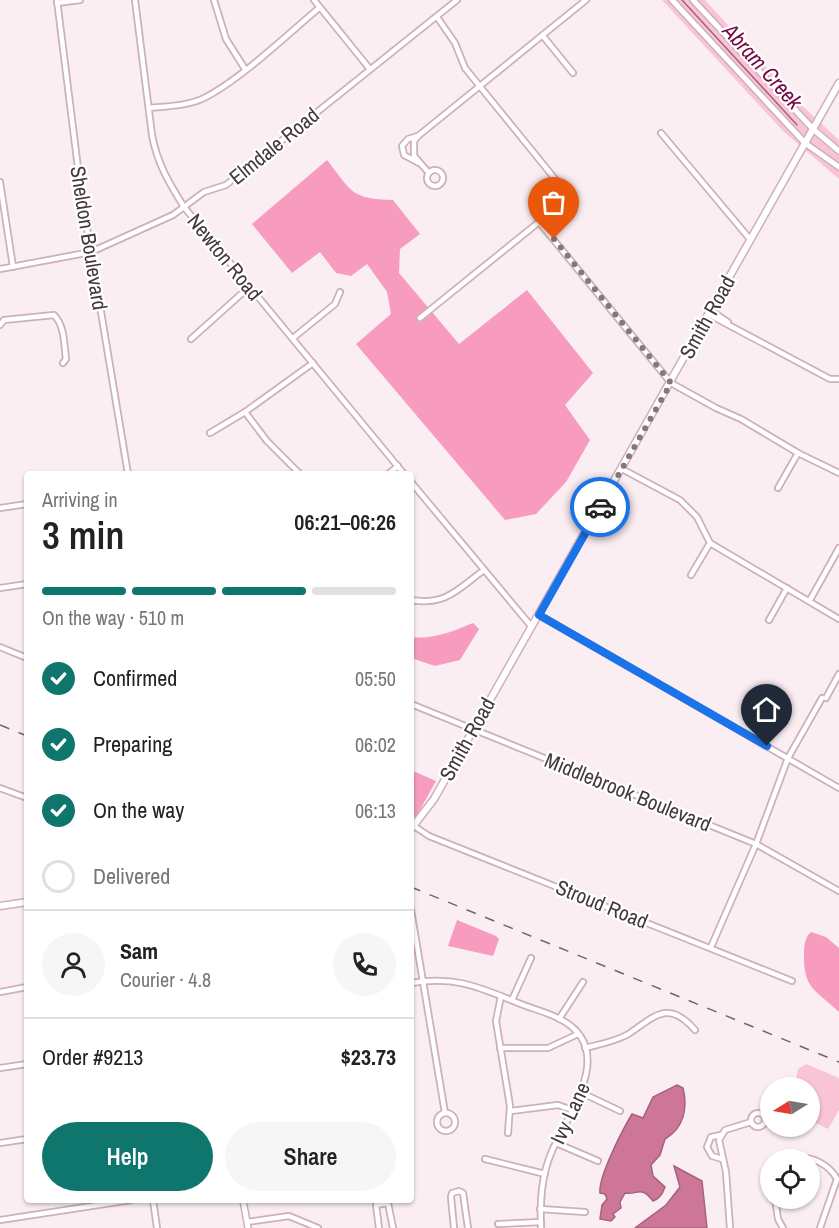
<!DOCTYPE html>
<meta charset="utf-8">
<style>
body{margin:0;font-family:"Archivo Narrow",sans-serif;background:#f6f6f6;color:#222;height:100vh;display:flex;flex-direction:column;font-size:22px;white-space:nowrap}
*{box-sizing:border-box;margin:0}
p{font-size:20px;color:#767676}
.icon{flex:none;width:33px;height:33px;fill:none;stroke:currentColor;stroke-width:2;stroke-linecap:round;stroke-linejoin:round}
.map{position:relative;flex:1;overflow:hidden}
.panel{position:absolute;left:24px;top:471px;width:390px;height:732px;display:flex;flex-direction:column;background:#fff;border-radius:6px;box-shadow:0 2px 4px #0004}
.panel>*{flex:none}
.needle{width:39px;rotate:259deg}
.fabs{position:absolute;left:760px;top:1077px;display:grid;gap:12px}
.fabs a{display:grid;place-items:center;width:60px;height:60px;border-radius:50%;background:#fff;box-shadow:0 2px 4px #0004;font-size:30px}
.pin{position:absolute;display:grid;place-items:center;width:51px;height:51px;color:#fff;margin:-62px -26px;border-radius:50% 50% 50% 0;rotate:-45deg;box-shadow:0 0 6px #0007}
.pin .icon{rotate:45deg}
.courier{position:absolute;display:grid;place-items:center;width:60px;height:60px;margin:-30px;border:4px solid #1a73e8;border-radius:50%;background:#fff;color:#222;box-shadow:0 2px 8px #0007}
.headline em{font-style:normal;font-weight:600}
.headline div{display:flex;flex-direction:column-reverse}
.headline{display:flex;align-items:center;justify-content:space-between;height:102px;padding:0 18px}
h1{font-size:39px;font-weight:600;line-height:45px}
.bar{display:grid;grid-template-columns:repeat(4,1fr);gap:9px 6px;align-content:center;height:72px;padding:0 18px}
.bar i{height:8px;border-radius:4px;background:#e0e0e0}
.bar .current{background:#0f766e}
.bar p{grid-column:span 4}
.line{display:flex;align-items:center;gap:15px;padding:0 18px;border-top:2px solid #e0e0e0}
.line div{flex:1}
.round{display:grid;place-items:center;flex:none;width:63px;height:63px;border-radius:32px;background:#f6f6f6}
ol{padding:0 18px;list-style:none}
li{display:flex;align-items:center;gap:18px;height:66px}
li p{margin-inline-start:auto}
li .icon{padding:6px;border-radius:50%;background:#0f766e;color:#fff;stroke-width:4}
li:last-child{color:#767676}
li i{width:33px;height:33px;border:3px solid #e0e0e0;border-radius:50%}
.action{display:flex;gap:12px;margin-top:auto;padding:12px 18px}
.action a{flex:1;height:69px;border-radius:36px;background:#0f766e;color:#fff;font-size:24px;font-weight:600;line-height:69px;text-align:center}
.action a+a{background:#f6f6f6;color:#222}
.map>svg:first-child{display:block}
</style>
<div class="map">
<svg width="839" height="1228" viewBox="0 0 839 1228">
<rect width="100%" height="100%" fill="#fbeef2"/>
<g fill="#f8c4d6">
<path d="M662,0h43l92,101 42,39v39l-56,-48z"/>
<path d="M806,1064l33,14v32l-11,19 -18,-9v-32l-16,-1 4,-18z"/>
</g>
<g fill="#f79cbf">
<path d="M327,160c25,32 24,39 66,40l27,34 -20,15 -1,24 60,71 68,-54 66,83 -28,32 25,35 -24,42 -30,32 -31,6 -149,-176 35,-30 -4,-22 -20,-28 -16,12 -15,-3 -16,-21 -28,21 -40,-49z"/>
<path d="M473,623l6,6 -19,31 -25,6 -24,-8v-21c21,3 43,-6 62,-14z"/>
<path d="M411,770l25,11 -25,45z"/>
<path d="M457,920l39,16 3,3 -6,17 -45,-10z"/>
<path d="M811,932l15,5 13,11v64c-23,-22 -36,-23 -35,-58 0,-8 1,-17 7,-22z"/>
</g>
<g fill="#cd7698" stroke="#a4637c" stroke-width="1.5">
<path d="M677,1085l6,3c5,20 1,40 -18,51l-5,16 -9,10 2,11 12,11c-2,6 -6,12 -12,14 -13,-16 -14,-6 -28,-8l-5,9 1,6 -8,6 2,3 -4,4 -11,-2 2,-14 5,-6 -2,-5 -5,-1c-2,-16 23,-64 32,-79l11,4 10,-21z"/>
<path d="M674,1166l28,15 5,47h-72l31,-23 14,-18z"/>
</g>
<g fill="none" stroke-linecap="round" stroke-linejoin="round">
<path stroke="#a4637c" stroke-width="1.5" d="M682,0l115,125"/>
<g stroke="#ceb0ba" stroke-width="8">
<g id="minor">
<path d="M57,0l24,192 47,282"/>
<path d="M135,0l17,135c5,28 17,48 32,72l220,267"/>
<path d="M214,0l12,39 19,30"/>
<path d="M314,0l55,68"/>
<path d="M57,3l23,-3"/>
<path d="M437,17l18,26 10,25 103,127"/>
<path d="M543,36l30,37"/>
<path d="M149,108c18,-2 39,-2 55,-10 36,-18 83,-63 115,-90"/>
<path d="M661,133l88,105"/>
<path d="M418,136l-10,3 -6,7 2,9 15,8"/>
<circle cx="435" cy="178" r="8"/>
<path d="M429,173l-15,-17v-15l4,-5 168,-136"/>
<path d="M0,182l13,85"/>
<path d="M0,269l91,-17 82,-37 31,-23 22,-7 231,-185"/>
<path d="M710,310l18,12"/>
<path d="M708,314l122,65h9"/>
<path d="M420,318l119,-96 132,161 45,25 25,11 57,34 41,20"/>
<path d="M0,325l4,-5 50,-5c11,11 10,30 12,44l-3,4"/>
<path d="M293,338l42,-34 5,-12"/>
<path d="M191,339l58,-52"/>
<path d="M245,412l22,29 33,33"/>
<path d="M210,433l35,-21 68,-49"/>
<path d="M622,469l58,31 17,17 13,26 129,76"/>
<path d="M388,474l10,-8"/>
<path d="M411,482l120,144"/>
<path d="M778,488l20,-35"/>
<path d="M0,508l27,-4"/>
<path d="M691,575l19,-32"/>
<path d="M0,588l27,-4"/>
<path d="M411,600c35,6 47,-11 73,-30"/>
<path d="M810,600l29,-52"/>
<path d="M539,615l300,173"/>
<path d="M769,620l18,-32"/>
<path d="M0,647l27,11"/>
<path d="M826,698l13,-24"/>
<path d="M411,704l345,140 83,47"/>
<path d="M0,788l27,10"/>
<path d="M414,826l15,10 363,145"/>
<path d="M411,910l34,203"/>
<path d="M711,947l45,-103 32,-86 34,-60"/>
<path d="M411,983c48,-8 71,6 115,23 11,4 23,7 34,13 58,30 9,93 -8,132 -11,25 -12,51 -11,77"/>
<path d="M0,992l27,-5"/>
<path d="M501,996l-5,25 14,85 -2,27"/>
<path d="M512,1000l19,-42"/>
<path d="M559,1019l24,-37"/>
<path d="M500,1048h48l30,-14"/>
<path d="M585,1048c15,-4 33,-7 45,-15 26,-18 39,-33 65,-3"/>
<path d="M0,1068l27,-4"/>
<path d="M580,1092l40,19"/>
<path d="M511,1111l47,-6 14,5"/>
<circle cx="446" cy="1122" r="9"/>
<circle cx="758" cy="1120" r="7"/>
<path d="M721,1135l-10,2 -4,10 5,9 10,3"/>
<path d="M0,1143l27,-4"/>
<path d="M556,1143l42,18"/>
<path d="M485,1159l60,15"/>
<path d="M796,1160c14,-7 34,6 41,19l-17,49"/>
<path d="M775,1198l3,21 5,9"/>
<path d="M153,1200l4,28"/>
<path d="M540,1209l45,3"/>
<path d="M0,1220l131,-20"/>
<path d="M247,1222l42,-6 29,12"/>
<path d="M498,1224l43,-2"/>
<path d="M379,1228l-3,-23 12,-2 5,25"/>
<path d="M454,1228l-3,-31 1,-4 7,-2 4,2 5,35"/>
<path d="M730,1228l-4,-56 -7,-32 6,-10 26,-8"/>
</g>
</g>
<g stroke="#ceb0ba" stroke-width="8">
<g id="tertiary">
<path d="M672,0l133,143 34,24"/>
<path d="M693,0l120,129 26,22"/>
<path d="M243,1200l5,28"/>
</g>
</g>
<g stroke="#ceb0ba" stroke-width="9">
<g id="secondary">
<path d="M411,829l23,-30 405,-716"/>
<path d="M0,906l27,-4"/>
</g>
</g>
<use href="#minor" stroke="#fff" stroke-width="4.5"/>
<use href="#tertiary" stroke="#fff" stroke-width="5"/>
<use href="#secondary" stroke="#fff" stroke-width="6"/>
<g stroke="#726569" stroke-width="1.5" stroke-dasharray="10 10" stroke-linecap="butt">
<path d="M0,725l27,11"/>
<path d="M411,887l428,175"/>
</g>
</g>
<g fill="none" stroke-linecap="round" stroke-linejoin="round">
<path stroke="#84787c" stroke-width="6" stroke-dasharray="0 10.8" d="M554,239l117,144 -71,124"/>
<path stroke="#1a73e8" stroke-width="8" d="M600,507l-61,108 228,131"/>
</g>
<g text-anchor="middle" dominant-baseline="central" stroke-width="4.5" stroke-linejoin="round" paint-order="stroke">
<g font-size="21" fill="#44383c" stroke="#fff">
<text transform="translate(274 146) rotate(-39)">Elmdale Road</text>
<text transform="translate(89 238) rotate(81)">Sheldon Boulevard</text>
<text transform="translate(225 257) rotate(51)">Newton Road</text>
<text transform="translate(707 317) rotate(-61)">Smith Road</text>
<text transform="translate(467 739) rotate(-61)">Smith Road</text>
<text transform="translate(628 792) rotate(22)">Middlebrook Boulevard</text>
<text transform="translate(602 904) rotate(22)">Stroud Road</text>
<text transform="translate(570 1113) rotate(-65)">Ivy Lane</text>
</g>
<g font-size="22" font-style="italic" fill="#750843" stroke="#fff">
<text transform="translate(763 66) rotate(48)">Abram Creek</text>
</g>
</g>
</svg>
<div class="fabs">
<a><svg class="needle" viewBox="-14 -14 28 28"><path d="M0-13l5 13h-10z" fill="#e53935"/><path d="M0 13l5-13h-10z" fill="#767676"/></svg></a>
<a><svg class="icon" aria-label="locate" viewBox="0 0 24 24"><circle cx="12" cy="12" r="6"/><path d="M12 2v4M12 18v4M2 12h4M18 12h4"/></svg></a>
</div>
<div class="pin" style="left:554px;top:239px;background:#ea580c"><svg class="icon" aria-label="bag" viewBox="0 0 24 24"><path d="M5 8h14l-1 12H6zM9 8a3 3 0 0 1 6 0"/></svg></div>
<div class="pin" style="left:767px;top:746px;background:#1f2937"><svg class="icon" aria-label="home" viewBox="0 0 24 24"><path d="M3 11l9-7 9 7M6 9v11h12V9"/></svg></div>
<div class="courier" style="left:600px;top:507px"><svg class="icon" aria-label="car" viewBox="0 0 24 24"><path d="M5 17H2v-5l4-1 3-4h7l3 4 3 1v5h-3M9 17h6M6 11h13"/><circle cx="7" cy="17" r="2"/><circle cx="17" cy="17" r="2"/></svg></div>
<section class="panel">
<div class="headline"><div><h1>3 min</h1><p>Arriving in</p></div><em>06:21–06:26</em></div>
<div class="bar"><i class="current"></i><i class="current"></i><i class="current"></i><i></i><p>On the way · 510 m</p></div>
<ol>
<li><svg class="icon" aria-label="check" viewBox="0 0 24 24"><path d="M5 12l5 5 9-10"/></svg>Confirmed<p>05:50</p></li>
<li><svg class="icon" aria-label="check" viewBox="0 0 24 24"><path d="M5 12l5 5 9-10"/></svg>Preparing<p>06:02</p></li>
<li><svg class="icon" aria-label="check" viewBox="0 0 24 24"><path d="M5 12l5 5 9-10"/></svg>On the way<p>06:13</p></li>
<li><i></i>Delivered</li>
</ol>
<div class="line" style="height:108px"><a class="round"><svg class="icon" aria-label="person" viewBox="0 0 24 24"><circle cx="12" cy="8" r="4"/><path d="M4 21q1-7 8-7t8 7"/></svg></a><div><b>Sam</b><p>Courier · 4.8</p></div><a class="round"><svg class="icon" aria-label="phone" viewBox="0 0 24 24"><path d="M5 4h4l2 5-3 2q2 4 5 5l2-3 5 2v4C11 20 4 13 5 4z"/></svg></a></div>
<div class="line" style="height:78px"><div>Order #9213</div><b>$23.73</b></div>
<div class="action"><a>Help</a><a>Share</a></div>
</section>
</div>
